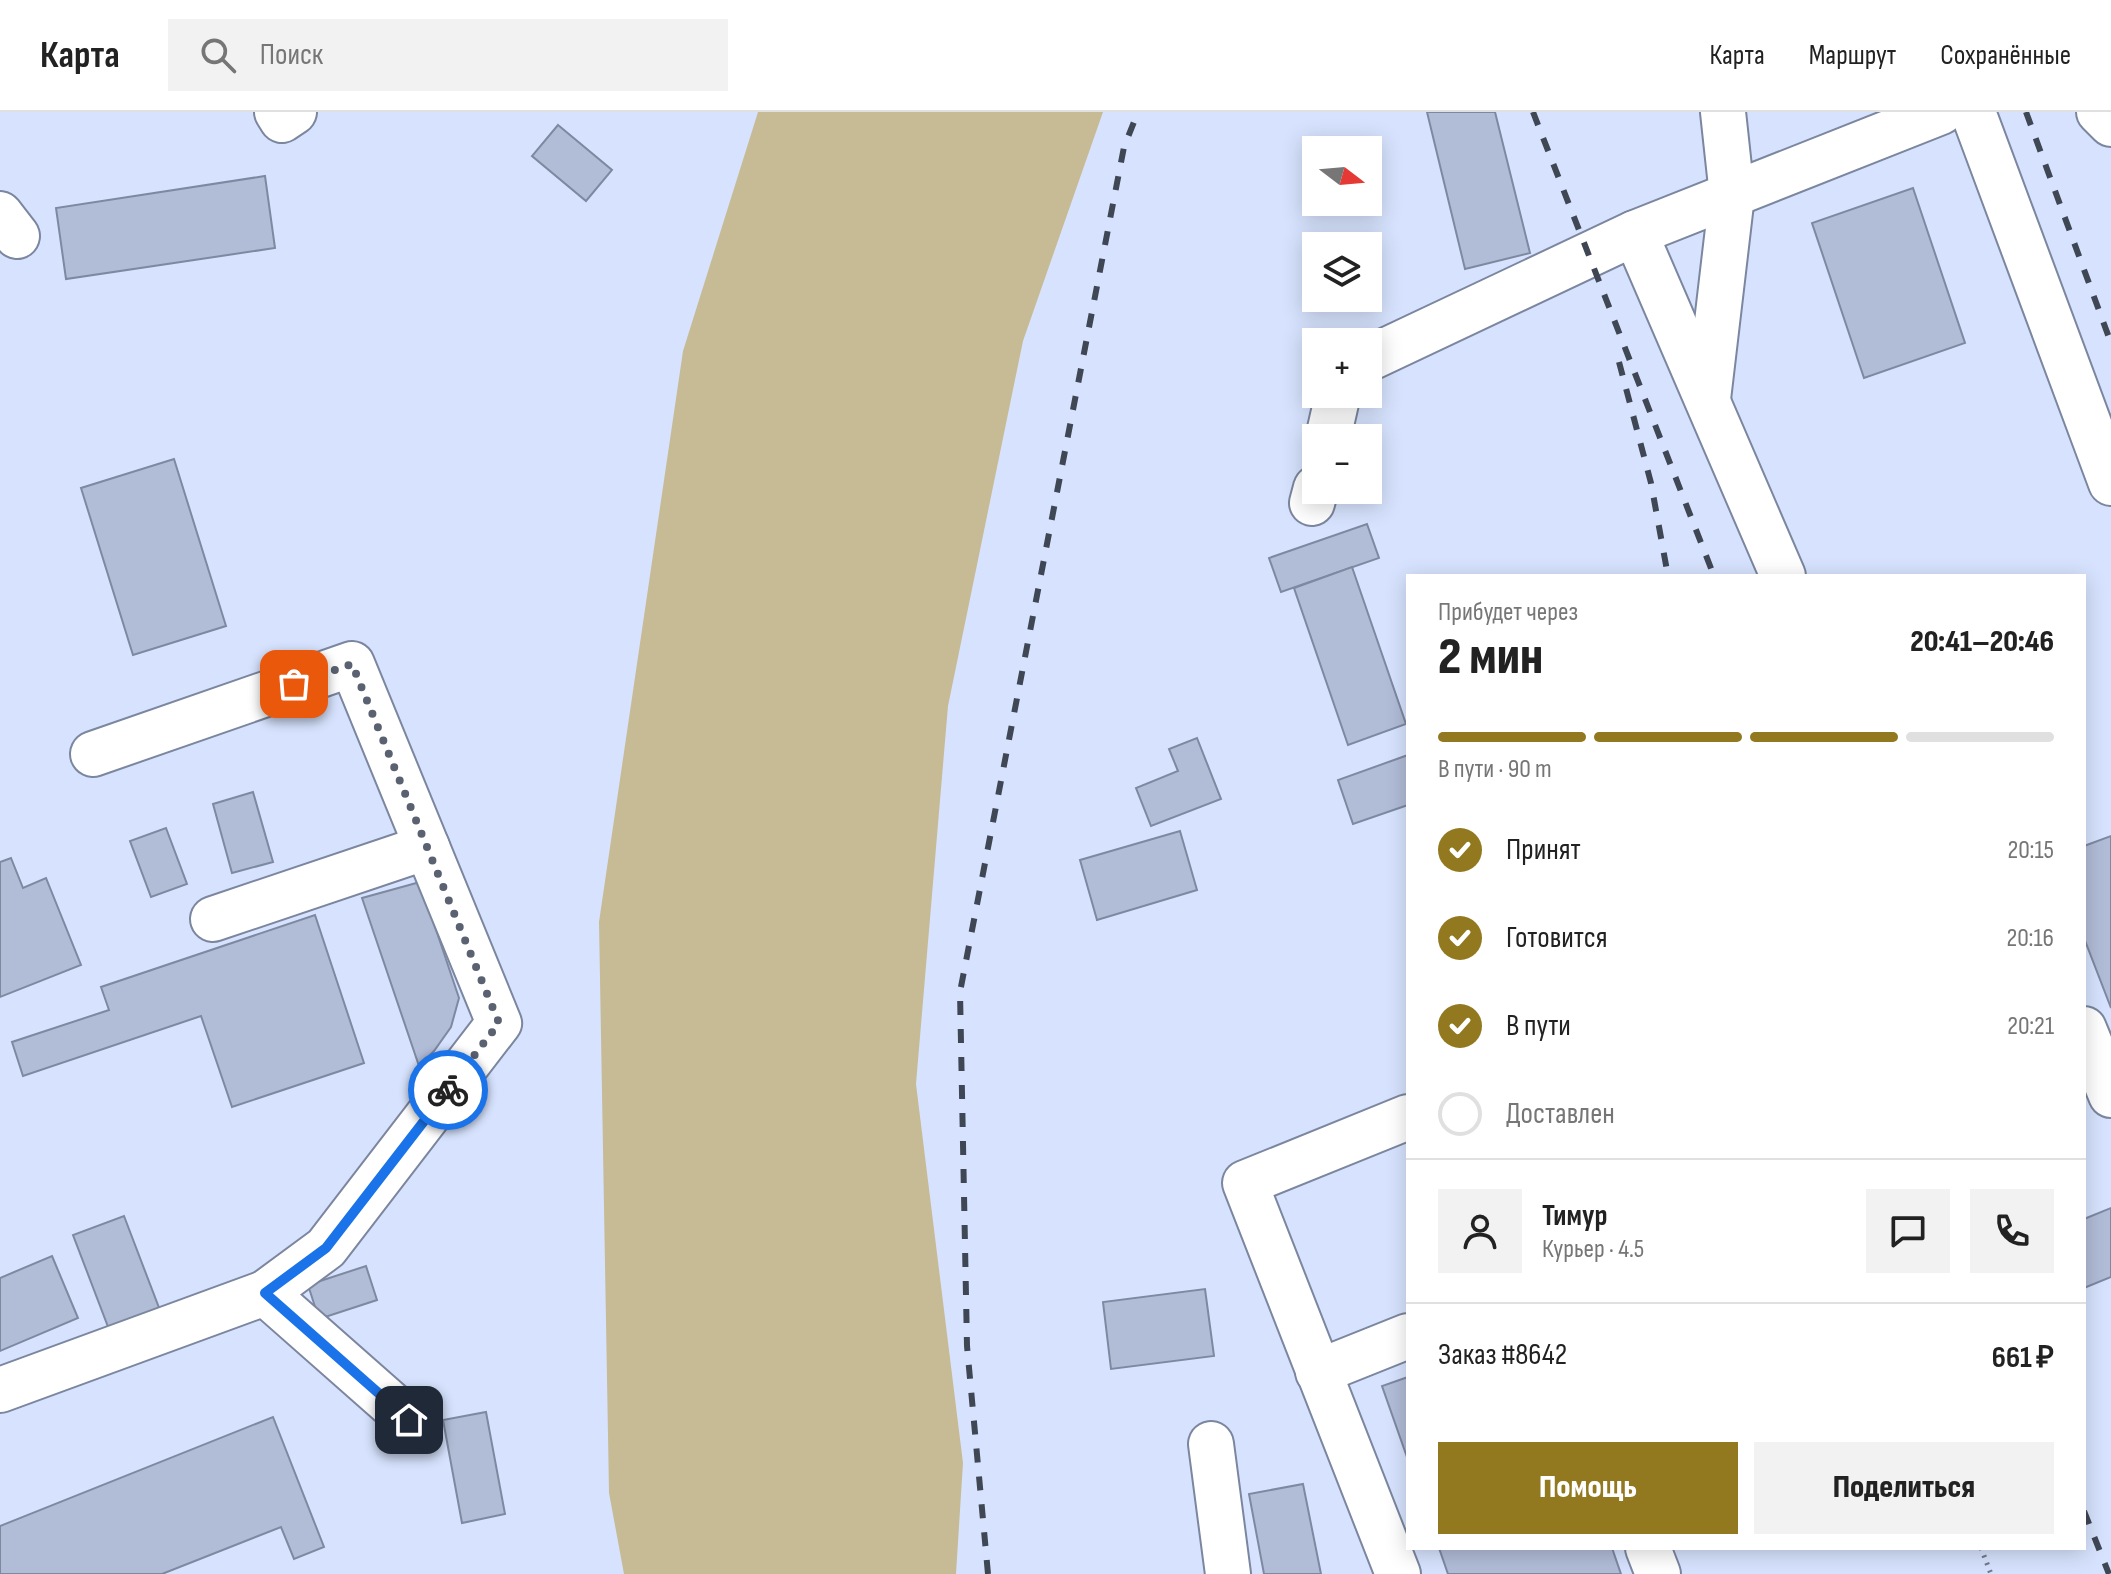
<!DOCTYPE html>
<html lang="ru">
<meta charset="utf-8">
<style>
body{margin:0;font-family:"Sofia Sans Condensed",sans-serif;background:#f2f2f2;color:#222;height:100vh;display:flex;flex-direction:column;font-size:30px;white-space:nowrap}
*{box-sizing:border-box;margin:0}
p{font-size:26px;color:#767676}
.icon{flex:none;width:44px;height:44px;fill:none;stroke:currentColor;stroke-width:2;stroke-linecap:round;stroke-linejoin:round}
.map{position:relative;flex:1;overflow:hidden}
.details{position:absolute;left:1406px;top:462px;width:680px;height:976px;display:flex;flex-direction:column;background:#fff;border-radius:0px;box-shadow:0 4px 20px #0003}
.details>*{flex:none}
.needle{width:52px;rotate:106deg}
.buttons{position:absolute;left:1302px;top:24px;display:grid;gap:16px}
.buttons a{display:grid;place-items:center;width:80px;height:80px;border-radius:0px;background:#fff;box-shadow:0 4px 20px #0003;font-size:40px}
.pin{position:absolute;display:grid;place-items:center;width:68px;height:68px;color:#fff;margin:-34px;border-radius:16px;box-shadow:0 4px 12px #0006}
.courier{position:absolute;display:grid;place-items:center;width:80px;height:80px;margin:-40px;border:6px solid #1a73e8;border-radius:50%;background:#fff;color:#222;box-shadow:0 2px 10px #0007}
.headline em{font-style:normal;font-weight:800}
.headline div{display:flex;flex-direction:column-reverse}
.headline{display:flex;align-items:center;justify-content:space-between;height:136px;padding:0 32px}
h1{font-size:52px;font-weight:800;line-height:60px}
.bar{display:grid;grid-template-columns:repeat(4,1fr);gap:12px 8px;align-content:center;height:96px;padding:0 32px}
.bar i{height:10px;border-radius:6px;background:#e0e0e0}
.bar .on{background:#927920}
.bar p{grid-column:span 4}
.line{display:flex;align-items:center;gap:20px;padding:0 32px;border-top:2px solid #e0e0e0}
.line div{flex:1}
.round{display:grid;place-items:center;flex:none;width:84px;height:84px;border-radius:0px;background:#f2f2f2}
ol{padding:0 32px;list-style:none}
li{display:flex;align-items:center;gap:24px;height:88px}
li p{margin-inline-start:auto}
li .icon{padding:8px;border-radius:50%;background:#927920;color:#fff;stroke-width:4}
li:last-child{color:#767676}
li i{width:44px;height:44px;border:4px solid #e0e0e0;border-radius:50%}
.primary-button{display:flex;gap:16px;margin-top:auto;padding:16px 32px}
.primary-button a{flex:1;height:92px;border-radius:0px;background:#927920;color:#fff;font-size:32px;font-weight:800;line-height:92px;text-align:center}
.primary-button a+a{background:#f2f2f2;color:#222}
header{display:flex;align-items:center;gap:48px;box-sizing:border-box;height:112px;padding:0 40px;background:#fff;border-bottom:2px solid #e0e0e0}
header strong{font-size:38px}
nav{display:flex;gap:44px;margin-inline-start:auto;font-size:28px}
.search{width:560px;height:72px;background:#f2f2f2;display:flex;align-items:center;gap:20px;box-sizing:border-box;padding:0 28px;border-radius:0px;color:#767676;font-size:30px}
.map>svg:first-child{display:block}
</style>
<header>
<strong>Карта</strong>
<div class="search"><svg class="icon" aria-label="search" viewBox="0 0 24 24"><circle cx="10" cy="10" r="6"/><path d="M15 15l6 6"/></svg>Поиск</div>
<nav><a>Карта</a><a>Маршрут</a><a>Сохранённые</a></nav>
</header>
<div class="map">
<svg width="2111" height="1462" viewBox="0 0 2111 1462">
<rect width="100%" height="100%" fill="#d7e3fe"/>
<path fill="#c7bb96" d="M758,0h345l-80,229 -75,365 -32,378 47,379 -7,111h-332l-15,-81 -10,-571 84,-571z"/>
<g fill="#b1bcd7" stroke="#7e89a1" stroke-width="2">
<path d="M1427,0h68l35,141 -65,16z"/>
<path d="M558,13l54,45 -26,31 -54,-45z"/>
<path d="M265,64l10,72 -209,31 -10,-71z"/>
<path d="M1913,76l52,155 -101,35 -52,-155z"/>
<path d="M174,347l52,167 -93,29 -52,-167z"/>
<path d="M1367,412l12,34 -98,34 -12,-34z"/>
<path d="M1352,455l54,157 -58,21 -54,-157z"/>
<path d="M1197,626l24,61 -70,27 -15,-38 42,-17 -9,-22z"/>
<path d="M1408,643v50l-55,19 -15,-44z"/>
<path d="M253,680l20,70 -41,11 -19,-69z"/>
<path d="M166,716l21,56 -36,13 -21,-56z"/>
<path d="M1180,719l17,59 -100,30 -17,-60z"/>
<path d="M2111,724v172l-27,-70v-92z"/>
<path d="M11,746l12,30 23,-10 35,87 -81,32v-135z"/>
<path d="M420,770l39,116 -8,29 -17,24 -15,15 -57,-168z"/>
<path d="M315,803l49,148 -132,44 -31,-91 -178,60 -11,-34 97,-32 -8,-23z"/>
<path d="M2111,1096v69l-27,11v-69z"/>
<path d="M124,1104l37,97 -51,19 -37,-97z"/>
<path d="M52,1144l26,62 -78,33v-73z"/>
<path d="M366,1154l11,34 -58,19 -11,-34z"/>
<path d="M1205,1177l9,67 -103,13 -8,-67z"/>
<path d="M1408,1265v83l-26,-74z"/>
<path d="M486,1300l19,102 -43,9 -19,-103z"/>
<path d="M273,1305l51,130 -30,12 -13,-32 -119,47h-162v-48z"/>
<path d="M1303,1372l18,90h-57l-15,-80z"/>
<path d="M1439,1436h173l9,26h-173z"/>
</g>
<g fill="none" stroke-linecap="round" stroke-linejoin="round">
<g stroke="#7b869f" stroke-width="48">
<g id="minor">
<path d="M277,0l5,8 12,-8"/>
<path d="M1973,0l138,371"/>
<path d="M2099,0l12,12"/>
<path d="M0,102l17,22"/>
<path d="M1368,247l267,-126"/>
<path d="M1708,287l24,-204 -9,-83"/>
<path d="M1328,326l10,-44"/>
<path d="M1312,391l4,-15"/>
<path d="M1783,464l-148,-343 306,-121"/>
<path d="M93,642l259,-90 147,359 -173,225 -61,45 144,127"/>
<path d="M213,807l214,-72"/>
<path d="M2084,917l27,66"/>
<path d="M1318,1260l90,-36"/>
<path d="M0,1278l265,-97"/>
<path d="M1211,1332l17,130"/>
<path d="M1648,1436l10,26"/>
<path d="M1398,1462l-153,-391 163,-66"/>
</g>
</g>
<path stroke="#727b8c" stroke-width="5" stroke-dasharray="2 6" stroke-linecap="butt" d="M1981,1436l10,26"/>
<use href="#minor" stroke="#fff" stroke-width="44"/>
<g stroke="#404754" stroke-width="6" stroke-dasharray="14 14" stroke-linecap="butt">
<path d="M1533,0l181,464"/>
<path d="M2026,0l85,231"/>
<path d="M1619,250l32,121 17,93"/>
<path d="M2084,1399l25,63"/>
<path d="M988,1462l-21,-228 -7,-354 164,-845 14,-35"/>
</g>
</g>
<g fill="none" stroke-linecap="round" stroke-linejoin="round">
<path stroke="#5a6170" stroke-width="8" stroke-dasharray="0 14.4" d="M294,572l58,-20 147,359 -51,67"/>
<path stroke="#1a73e8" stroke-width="10" d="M409,1308l-144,-127 61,-45 122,-158"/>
</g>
</svg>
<div class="buttons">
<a><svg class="needle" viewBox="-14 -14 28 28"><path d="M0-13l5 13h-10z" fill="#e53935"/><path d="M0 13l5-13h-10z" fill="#767676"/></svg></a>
<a><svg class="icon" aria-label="layers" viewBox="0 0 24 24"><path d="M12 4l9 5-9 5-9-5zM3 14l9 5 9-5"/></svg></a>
<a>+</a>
<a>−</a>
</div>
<div class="pin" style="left:294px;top:572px;background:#ea580c"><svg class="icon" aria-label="bag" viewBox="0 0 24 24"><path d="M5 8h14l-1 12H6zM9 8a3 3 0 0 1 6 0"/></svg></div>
<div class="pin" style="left:409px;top:1308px;background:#1f2937"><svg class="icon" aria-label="home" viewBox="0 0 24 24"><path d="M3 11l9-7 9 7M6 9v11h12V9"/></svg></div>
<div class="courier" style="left:448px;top:978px"><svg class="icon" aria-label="bike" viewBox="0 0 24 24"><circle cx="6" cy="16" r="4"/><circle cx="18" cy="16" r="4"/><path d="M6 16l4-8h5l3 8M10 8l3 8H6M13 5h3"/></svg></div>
<section class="details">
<div class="headline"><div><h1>2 мин</h1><p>Прибудет через</p></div><em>20:41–20:46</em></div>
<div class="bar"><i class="on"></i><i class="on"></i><i class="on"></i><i></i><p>В пути · 90 m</p></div>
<ol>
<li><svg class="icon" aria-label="check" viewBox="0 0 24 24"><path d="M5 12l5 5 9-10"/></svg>Принят<p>20:15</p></li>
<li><svg class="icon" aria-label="check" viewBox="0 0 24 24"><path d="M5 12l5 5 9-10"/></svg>Готовится<p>20:16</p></li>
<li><svg class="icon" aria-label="check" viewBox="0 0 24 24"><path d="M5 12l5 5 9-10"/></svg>В пути<p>20:21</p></li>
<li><i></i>Доставлен</li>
</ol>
<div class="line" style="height:144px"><a class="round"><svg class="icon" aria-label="person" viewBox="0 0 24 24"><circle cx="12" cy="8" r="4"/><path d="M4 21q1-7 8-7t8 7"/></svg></a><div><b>Тимур</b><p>Курьер · 4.5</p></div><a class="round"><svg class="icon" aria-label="chat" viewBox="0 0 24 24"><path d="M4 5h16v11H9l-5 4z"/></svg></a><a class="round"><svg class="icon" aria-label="phone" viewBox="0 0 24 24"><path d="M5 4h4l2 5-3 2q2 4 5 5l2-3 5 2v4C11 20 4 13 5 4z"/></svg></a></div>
<div class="line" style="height:104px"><div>Заказ #8642</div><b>661 ₽</b></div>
<div class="primary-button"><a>Помощь</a><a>Поделиться</a></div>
</section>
</div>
